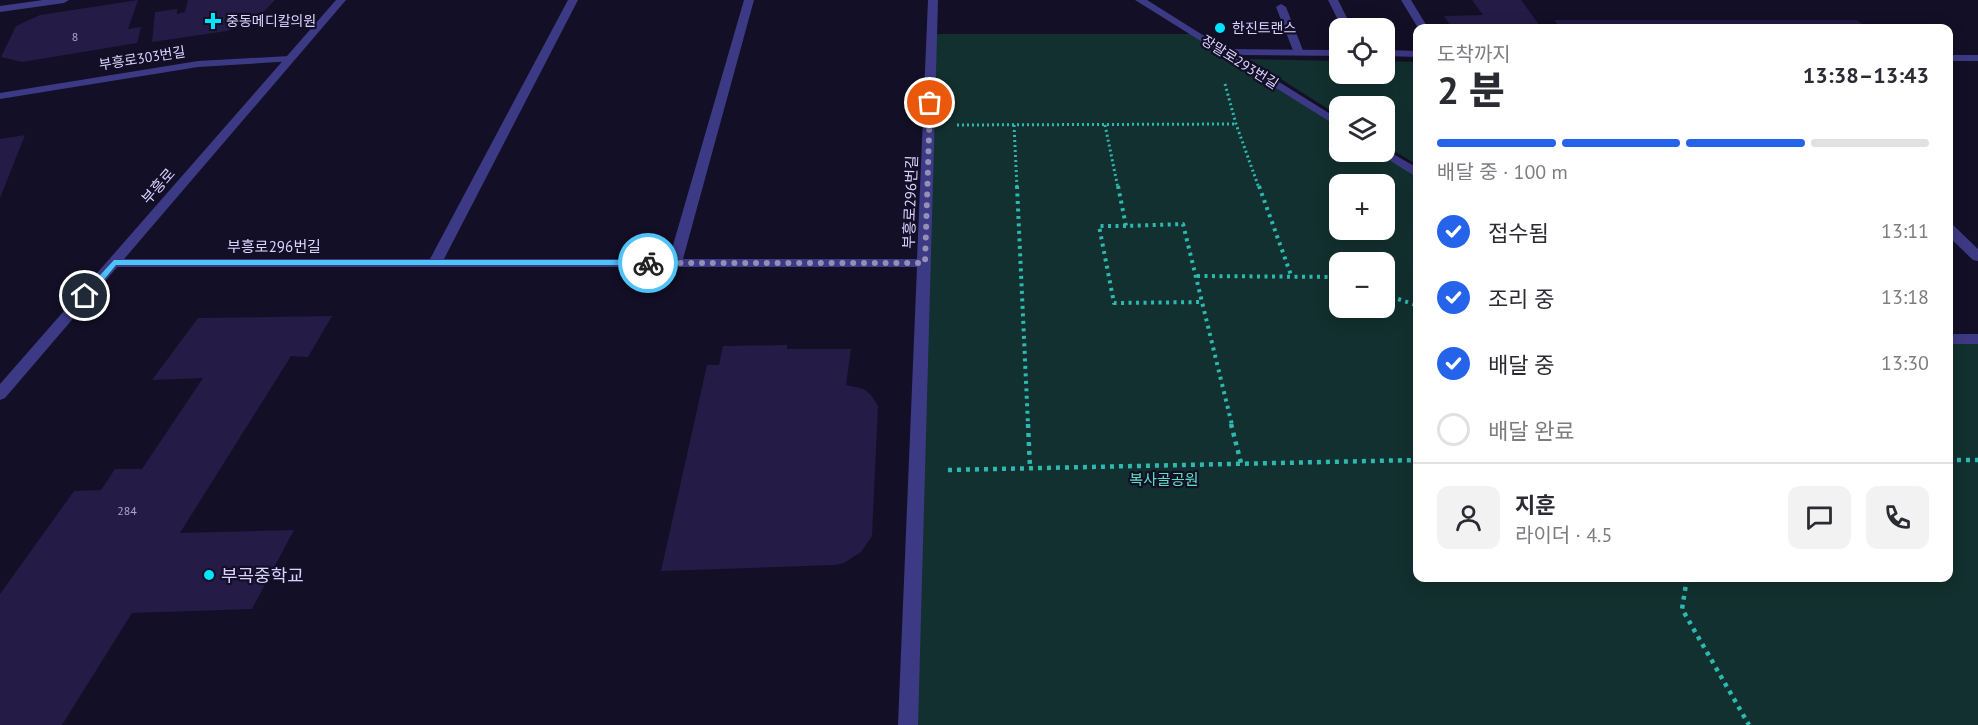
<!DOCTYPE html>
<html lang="ko">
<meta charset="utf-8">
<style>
body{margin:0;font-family:"PT Sans","Noto Sans KR",sans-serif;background:#f2f2f3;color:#2b2b33;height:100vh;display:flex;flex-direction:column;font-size:22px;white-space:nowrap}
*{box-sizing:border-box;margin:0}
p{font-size:20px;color:#7c7c81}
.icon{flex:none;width:33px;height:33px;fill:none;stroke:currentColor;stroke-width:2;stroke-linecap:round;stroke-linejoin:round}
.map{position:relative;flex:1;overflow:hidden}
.panel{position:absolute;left:1413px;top:24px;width:540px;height:558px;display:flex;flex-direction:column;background:#fff;border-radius:12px;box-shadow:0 3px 15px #0003}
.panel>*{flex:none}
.buttons{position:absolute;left:1329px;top:18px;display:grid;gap:12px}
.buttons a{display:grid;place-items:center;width:66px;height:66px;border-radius:12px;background:#fff;box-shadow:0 3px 15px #0003;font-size:30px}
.pin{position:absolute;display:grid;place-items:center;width:51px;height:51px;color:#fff;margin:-26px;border:3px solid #fff;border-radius:50%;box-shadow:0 2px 6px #0007}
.courier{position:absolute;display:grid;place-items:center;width:60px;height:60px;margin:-30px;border:4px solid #4fc3f7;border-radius:50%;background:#fff;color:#222;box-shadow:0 2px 8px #0007}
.summary em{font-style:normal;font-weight:800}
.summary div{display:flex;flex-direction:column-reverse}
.summary{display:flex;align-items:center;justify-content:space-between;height:102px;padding:0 24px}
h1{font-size:39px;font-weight:800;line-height:45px}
.bar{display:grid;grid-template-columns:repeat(4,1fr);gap:9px 6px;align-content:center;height:72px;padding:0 24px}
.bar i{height:8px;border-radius:4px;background:#e1e1e2}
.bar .current{background:#2563eb}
.bar p{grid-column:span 4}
.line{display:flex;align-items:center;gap:15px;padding:0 24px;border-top:2px solid #e1e1e2}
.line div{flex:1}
.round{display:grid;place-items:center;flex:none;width:63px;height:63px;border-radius:12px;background:#f2f2f3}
ol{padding:0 24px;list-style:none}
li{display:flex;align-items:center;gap:18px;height:66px}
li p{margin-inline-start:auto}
li .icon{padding:6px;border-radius:50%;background:#2563eb;color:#fff;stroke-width:4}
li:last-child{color:#7c7c81}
li i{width:33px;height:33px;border:3px solid #e1e1e2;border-radius:50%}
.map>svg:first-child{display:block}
</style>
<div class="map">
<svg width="1978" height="725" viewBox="0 0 1978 725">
<rect width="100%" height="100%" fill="#130f26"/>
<g fill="#12302f" fill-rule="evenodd">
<path d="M932,34h262l145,91 1,27h42l35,22 1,404h530l1,-239h29v386h-1070zM1340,184h44v46h-44zM1340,262h44v46h-44z"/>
<path d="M1249,59l90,2 1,13h44l1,-13 32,1v103l-32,-20 -1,-39h-44l-1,10z"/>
</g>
<g fill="#241b47">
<path d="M138,0l-10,29 13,-2 -4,16 -115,19 -21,-5 15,-31 24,-11z"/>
<path d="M188,0h87l-16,17 -32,14 -75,11 3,-30 22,-3v5l8,-2z"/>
<path d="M1472,0h49l19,26h19l-5,-6h303l10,8h-415l-8,-12 39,-1z"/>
<path d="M25,135l-25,63v-59z"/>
<path d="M332,316l-24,41 -17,-1 -111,177 114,-3 -42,79 -120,4 -70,112h-62v-131l74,-103 27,-1 14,-21h27l61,-91 -51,2 46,-62z"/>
<path d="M787,345v4h64l-5,36 18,4 7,6 7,11 -6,130 -11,16 -17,11 -10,2 -173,6 46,-206h12l4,-19z"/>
</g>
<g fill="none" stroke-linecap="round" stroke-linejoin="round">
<g stroke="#2fb8b0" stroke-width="3" stroke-dasharray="2 3" stroke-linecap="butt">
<path d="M1225,84l11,40 23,64"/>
<path d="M957,125l279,-1"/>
<path d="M1014,125l3,63"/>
<path d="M1105,125l13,63"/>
</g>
<g stroke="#2fb8b0" stroke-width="4" stroke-dasharray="3 4.5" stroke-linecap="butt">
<path d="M1017,186l11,239"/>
<path d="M1118,186l8,40 57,-2 49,201"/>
<path d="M1259,186l32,89"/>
<path d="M1126,226h-27l15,77 89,-1"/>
<path d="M1197,276l143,1"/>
<path d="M1384,294l34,12"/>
</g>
<g stroke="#2fb8b0" stroke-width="4.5" stroke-dasharray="4 5" stroke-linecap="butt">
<path d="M1028,424l2,44"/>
<path d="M1231,424l10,39"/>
<path d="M1948,460h30"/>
<path d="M948,470l470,-10"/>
<path d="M1687,578l-5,31 67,116"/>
</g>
<g fill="#3d3a85" fill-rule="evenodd">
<path d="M1328,0h10l14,28h-10z"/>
<path d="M1281,4l5,3 18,46 -1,2h-8l-1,-2 -18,-46z"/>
</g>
<g fill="#3d3a85" fill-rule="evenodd">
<path d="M43,0h26l-5,3 -64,9v-6z"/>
<path d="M568,0h10l-134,259h225l75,-259h10l-71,259h234l11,-259h10l-20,725h-20l19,-458h-803l-7,-4 7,-4h316z"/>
<path d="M1135,0h12l78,49 115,1v6l-104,-1 104,65v8z"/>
<path d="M1401,0h10l17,28h-10z"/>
<path d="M1384,50l34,1v6l-34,-1z"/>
<rect x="1948" y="55" width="30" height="6"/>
<path d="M290,56l4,1v4l-96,6 -198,32v-6l198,-32z"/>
<path d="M1384,149l34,19v10l-42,-26h8z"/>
<path d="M1948,224l5,1 25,24v12l-5,-1 -25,-24z"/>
<rect x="1948" y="334" width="30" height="10"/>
</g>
<path fill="#3d3a85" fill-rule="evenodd" d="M336,0h10l-341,398 -5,2v-16z"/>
</g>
<path fill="#4fc3f7" d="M648,260l4,3 -1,2h-535l-27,33 -8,-2 33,-36z"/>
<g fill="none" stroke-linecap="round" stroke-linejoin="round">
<path stroke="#948fb3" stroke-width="6" stroke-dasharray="0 10.8" d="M648,263h277l5,-160"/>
</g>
<g fill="#00e5ff" stroke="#130f26" stroke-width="2">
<path d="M210 12h6v6h6v6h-6v6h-6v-6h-6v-6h6z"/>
<circle cx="1220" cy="28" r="6"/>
<circle cx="209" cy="575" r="6"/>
</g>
<g text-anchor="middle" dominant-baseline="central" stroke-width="4.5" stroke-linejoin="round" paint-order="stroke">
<g font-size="12" fill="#aca6d1">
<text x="75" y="36">8</text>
<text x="127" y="510">284</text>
</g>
<g font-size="14" fill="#d9d4ff" stroke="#130f26" text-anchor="start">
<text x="226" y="21">중동메디칼의원</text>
<text x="1232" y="28">한진트랜스</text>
</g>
<g font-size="14" fill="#d9d4ff" stroke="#130f26">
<text transform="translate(142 58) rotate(-9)">부흥로303번길</text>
<text transform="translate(1240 62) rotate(32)">장말로293번길</text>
</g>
<g font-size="15" fill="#d9d4ff" stroke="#130f26">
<text transform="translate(158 186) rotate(-49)">부흥로</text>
<text transform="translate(910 202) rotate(-88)">부흥로296번길</text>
<text x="274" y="246">부흥로296번길</text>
</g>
<g font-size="15" fill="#5fe0c0" stroke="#130f26">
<text x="1164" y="479">복사골공원</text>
</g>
<g font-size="18" fill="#d9d4ff" stroke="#130f26" text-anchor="start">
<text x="221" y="575">부곡중학교</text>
</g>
</g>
</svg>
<div class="buttons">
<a><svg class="icon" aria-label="locate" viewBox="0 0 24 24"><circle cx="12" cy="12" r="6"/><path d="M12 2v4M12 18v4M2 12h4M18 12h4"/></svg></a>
<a><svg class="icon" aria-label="layers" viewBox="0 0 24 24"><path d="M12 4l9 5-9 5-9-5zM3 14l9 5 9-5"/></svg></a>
<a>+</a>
<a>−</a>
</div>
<div class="pin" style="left:930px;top:103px;background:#ea580c"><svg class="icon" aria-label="bag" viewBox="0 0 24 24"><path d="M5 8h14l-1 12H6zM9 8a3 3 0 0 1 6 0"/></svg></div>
<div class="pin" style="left:85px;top:296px;background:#1f2937"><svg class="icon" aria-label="home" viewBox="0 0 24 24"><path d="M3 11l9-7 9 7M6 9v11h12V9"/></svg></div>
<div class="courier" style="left:648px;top:263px"><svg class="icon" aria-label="bike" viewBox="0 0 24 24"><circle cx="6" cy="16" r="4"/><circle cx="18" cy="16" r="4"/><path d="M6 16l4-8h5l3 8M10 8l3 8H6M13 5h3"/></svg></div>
<section class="panel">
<div class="summary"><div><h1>2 분</h1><p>도착까지</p></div><em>13:38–13:43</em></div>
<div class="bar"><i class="current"></i><i class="current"></i><i class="current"></i><i></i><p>배달 중 · 100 m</p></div>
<ol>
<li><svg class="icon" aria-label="check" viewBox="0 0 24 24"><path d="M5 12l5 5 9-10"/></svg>접수됨<p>13:11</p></li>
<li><svg class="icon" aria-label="check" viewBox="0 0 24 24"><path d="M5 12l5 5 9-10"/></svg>조리 중<p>13:18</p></li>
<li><svg class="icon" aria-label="check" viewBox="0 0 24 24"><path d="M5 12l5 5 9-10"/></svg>배달 중<p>13:30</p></li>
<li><i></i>배달 완료</li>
</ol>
<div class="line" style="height:108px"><a class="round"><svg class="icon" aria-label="person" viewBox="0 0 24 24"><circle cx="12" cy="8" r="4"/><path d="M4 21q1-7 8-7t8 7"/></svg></a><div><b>지훈</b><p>라이더 · 4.5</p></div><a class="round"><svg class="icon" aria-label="chat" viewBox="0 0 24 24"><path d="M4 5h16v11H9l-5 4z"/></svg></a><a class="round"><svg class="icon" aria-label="phone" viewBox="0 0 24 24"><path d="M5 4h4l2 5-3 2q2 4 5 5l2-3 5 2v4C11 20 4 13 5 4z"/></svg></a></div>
</section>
</div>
